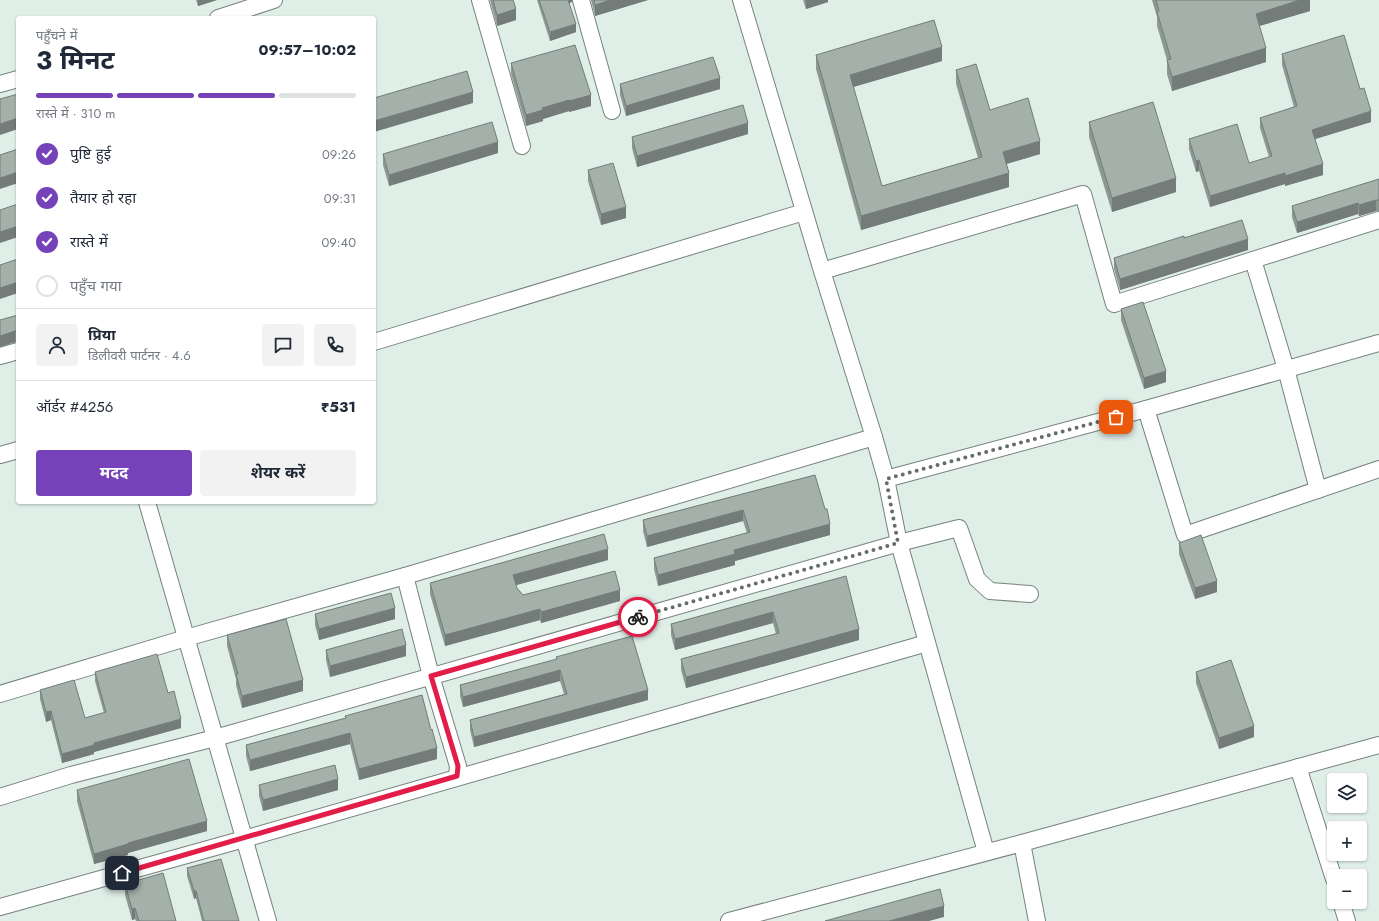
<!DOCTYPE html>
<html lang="hi">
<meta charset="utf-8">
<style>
body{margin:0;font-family:Jost,"Noto Sans Devanagari",sans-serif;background:#f2f2f3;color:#1f2937;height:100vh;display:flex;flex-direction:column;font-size:15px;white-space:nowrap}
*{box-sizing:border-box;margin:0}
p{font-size:13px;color:#747a83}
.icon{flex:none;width:22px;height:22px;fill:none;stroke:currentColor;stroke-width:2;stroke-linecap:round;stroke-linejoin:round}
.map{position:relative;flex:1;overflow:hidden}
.sheet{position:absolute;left:16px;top:16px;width:360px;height:488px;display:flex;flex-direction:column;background:#fff;border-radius:4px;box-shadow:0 1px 3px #0004}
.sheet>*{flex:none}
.tools{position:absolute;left:1327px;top:773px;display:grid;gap:8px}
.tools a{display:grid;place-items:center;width:40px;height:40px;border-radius:4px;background:#fff;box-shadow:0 1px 3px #0004;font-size:20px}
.pin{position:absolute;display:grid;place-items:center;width:34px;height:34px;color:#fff;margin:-17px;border-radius:8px;box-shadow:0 2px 6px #0006}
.courier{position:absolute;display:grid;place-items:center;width:40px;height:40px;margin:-20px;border:3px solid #e11d48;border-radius:50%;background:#fff;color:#222;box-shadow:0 1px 5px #0007}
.summary em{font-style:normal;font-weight:700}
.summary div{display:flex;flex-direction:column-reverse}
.summary{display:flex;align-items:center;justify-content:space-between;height:68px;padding:0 20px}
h1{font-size:26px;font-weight:700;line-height:30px}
.bar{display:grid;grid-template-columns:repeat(4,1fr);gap:6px 4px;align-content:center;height:48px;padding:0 20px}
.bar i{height:5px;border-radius:3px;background:#e0e1e3}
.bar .on{background:#7542ba}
.bar p{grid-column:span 4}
.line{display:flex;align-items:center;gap:10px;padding:0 20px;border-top:1px solid #e0e1e3}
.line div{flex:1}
.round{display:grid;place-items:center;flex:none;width:42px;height:42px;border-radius:4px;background:#f2f2f3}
ol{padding:0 20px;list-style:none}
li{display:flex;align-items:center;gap:12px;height:44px}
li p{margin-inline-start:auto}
li .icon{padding:4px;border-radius:50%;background:#7542ba;color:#fff;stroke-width:4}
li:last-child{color:#747a83}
li i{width:22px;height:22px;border:2px solid #e0e1e3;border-radius:50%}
.action{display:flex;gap:8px;margin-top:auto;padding:8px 20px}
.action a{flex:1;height:46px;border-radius:4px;background:#7542ba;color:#fff;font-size:16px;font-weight:700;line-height:46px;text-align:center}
.action a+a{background:#f2f2f3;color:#1f2937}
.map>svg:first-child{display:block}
</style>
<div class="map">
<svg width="1379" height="921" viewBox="0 0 1379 921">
<rect width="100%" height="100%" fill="#e0eee8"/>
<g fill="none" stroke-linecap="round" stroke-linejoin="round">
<g stroke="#76827c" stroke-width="18">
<g id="minor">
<path d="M480,0l42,146"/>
<path d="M581,0l31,111"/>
<path d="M741,0l81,271 52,166 12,42 13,64 87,309"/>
<path d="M218,18l56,-18"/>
<path d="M0,84l18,-5"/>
<path d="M1253,260l33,109 32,121"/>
<path d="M822,271l261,-77 31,110 265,-84"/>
<path d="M374,342l430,-130"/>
<path d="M0,356l18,-5"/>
<path d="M1146,409l39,126 194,-66"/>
<path d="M0,455l18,-5"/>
<path d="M886,479l260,-70 233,-66"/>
<path d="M147,502l121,419"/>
<path d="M405,576l26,100 27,90 -1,10"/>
<path d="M0,694l186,-56 219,-62 469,-139"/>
<path d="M1298,767l36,112"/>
<path d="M0,797l71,-22 144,-37 684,-195 60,-15 18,51 13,12 40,3"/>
<path d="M1022,843l15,78"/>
<path d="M1341,902l6,19"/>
<path d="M0,907l244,-68 683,-196"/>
<path d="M729,921l293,-78 357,-98"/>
</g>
</g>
<use href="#minor" stroke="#fff" stroke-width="16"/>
</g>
<g fill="#8d9893">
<path d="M196,0h21l-19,6z"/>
<path d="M490,0h23l3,20 -19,6z"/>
<path d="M537,0h35v2l-3,1 7,29 -26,9z"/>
<path d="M591,0h57l-53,16z"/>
<path d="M803,0h26h-1v2l-22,7z"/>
<path d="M1152,0h158v11l-51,15 7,36 -94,29 -5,-17v-14l-10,-34v-9z"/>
<path d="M1282,54l78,35 11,33 -56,17 8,36 -38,11v-2l-75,23 -11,-36 -3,1 -7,-23v-10l60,24 20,-6 -9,-29v-10l34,-11 -12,-42z"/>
<path d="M816,55l126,6 -89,26 29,99 96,-28 -22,-74v-14l34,40 50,44 -34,10 3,23 -148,43 -45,-161z"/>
<path d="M511,63l80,43 -22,6v-1l-26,8v2l-17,5 -15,-52z"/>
<path d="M620,84l100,5 -94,27 -6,-21z"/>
<path d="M1089,122l87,70 -64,20 -23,-75z"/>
<path d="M748,134l-111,33 -5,-19v-11z"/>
<path d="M498,153l-109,33 -6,-21v-11z"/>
<path d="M588,170l38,48 -25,7 -13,-44z"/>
<path d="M1379,179v32h-3l-17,5 -1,-2 -61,19 -5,-16v-11z"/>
<path d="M1184,238l64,12 -128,40 -6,-21v-11z"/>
<path d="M1121,309l45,73 -22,7 -23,-69z"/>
<path d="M18,315v27h-3l-15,5z"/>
<path d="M815,475l15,60 -95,26v4l-77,21 -4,-17v-11l93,-25 -4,-12 -96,26 -4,-16v-11z"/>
<path d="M1179,543l38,49 -22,7 -16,-45z"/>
<path d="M608,560l-92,25 1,3 6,7 97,6 -79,22 -1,-3 -95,26 -15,-52v-11z"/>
<path d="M846,576l13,64 -173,48 -5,-18v-11l95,-25 -3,-11 -98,27 -4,-15v-11z"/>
<path d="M315,614l80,5 -76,21 -4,-15z"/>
<path d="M227,635l76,56 -61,17 -6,-23v-6l-9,-33z"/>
<path d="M326,650l80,6 -76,21 -4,-17z"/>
<path d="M556,657l92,43 -174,47 -4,-17v-10l94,-26 -4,-13 -97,26 -3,-11v-11l96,-25z"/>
<path d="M95,672l73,21 13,35 -87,24v2l-32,9 -11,-43 -5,2 -6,-23v-9l45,28 19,-5 -9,-32z"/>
<path d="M1196,672l58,65 -35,12 -23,-66z"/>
<path d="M345,716l92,43 -78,21 -9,-36 -100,27 -4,-15v-11l99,-27z"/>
<path d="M259,785l79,5 -75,21 -4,-15z"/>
<path d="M77,790l130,41 -79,22v2l-34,9 -17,-63z"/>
<path d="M187,868l52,53h-37l-6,-23 -2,1 -7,-23z"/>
<path d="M125,884l51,37h-40l-1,-2 -3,1 -7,-25z"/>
</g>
<g fill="#737c78">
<path d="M198,0h19l-19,6z"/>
<path d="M567,0h5v2l-5,2z"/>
<path d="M611,0h37l-53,16v-11z"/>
<path d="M806,0h23h-1v2l-22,7z"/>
<path d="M1300,0h10v11l-54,16v-13z"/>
<path d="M516,9v11l-19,6v-11z"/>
<path d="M576,24v8l-26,9v-9z"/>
<path d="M942,47v14l-92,27v-13z"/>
<path d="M1266,48v14l-94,29v-14z"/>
<path d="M720,78v11l-94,27v-10z"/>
<path d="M473,92v11l-99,29v-11z"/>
<path d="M591,95v11l-22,6v-11z"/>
<path d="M569,100v11l-26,8v2l-17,5v-11l16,-7z"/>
<path d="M1371,111v11l-59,18v-10z"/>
<path d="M18,118v11l-18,6v-11z"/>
<path d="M748,123v11l-111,33v-11z"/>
<path d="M1040,141v13l-37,11v-13z"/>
<path d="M498,142v11l-109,33v-11z"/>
<path d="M1199,160v11l-3,1v-11z"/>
<path d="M1323,164v11l-38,11v-10z"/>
<path d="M18,172v11l-18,6v-11z"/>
<path d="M1009,173v14l-148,43v-14z"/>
<path d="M1285,173v11l-75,23v-11z"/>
<path d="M1176,178v14l-64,20v-14z"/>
<path d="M1376,200v11l-17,5v-11z"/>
<path d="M1358,203v11l-61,19v-11z"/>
<path d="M626,207v11l-25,7v-11z"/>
<path d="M18,226v11l-18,6v-11z"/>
<path d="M1248,239v11l-128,40v-11z"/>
<path d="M18,282v11l-18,6v-11z"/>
<path d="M15,331v11l-15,5v-11z"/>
<path d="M1166,371v11l-22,7v-11z"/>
<path d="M743,510v11l-96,26v-11z"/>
<path d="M830,524v11l-95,26v4l-77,21v-11l76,-25z"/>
<path d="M608,549v11l-95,26v-11z"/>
<path d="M1217,581v11l-22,7v-11z"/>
<path d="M620,590v11l-79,22v-11z"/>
<path d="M395,608v11l-76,21v-11z"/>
<path d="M540,609v11l-95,26v-11z"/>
<path d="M773,612v11l-98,27v-11z"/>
<path d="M859,629v11l-173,48v-11z"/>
<path d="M406,645v11l-76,21v-11z"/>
<path d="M560,670v11l-97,26v-10z"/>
<path d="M303,680v11l-61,17v-12z"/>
<path d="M648,690v10l-174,47v-10z"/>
<path d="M51,711v9l-5,2v-10z"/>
<path d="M181,719v9l-87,24v2l-32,9v-9l32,-11z"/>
<path d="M1254,726v11l-35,12v-11z"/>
<path d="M350,733v11l-100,27v-11z"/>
<path d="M437,748v11l-78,21v-11z"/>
<path d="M338,779v11l-75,21v-11z"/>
<path d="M207,821v10l-79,22v2l-34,9v-10l34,-11z"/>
<path d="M194,891h2v7l-2,1z"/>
<path d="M944,906v11l-15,4h-40z"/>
<path d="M135,908v11l-3,1v-11z"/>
</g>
<g fill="#a4b1ab" stroke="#737c78">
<path d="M493,0h20l3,9 -19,6z"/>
<path d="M539,0h29l8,24 -26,8z"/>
<path d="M594,0h17l-16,5z"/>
<path d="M1156,0h144l-44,14 10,34 -94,29 -5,-17 4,-1 -14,-47 2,-1z"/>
<path d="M934,20l8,27 -92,28 32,111 100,-29 -26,-87 20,-6 14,46 38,-12 12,43 -37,11 6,21 -148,43 -45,-161z"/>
<path d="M1344,35l16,54 4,-1 7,23 -59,19 11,34 -38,12v-3l-75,23 -11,-36 -3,1 -7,-22 48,-15 12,39 23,-7 -12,-38 37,-12 -15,-52z"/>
<path d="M575,45l16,50 -22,6v-1l-27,8 1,2 -17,5 -15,-52z"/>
<path d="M713,57l7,21 -94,28 -6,-22z"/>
<path d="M467,71l6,21 -99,29v-23z"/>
<path d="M18,94v24l-18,6v-25z"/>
<path d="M1153,102l23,76 -64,20 -23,-76z"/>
<path d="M743,105l5,18 -111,33 -5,-19z"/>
<path d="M492,122l6,20 -109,33 -6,-21z"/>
<path d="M18,149v23l-18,6v-23z"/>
<path d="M613,163l13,44 -25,7 -13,-44z"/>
<path d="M1379,179v21h-3l-17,5 -1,-2 -61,19 -5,-16z"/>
<path d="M18,204v22l-18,6v-22z"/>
<path d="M1242,220l6,19 -128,40 -6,-21 70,-22v2z"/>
<path d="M18,259v23l-18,6v-23z"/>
<path d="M1143,302l23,69 -22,7 -23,-69z"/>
<path d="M18,315v16h-3l-15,5v-16z"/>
<path d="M815,475l10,34h2l3,15 -96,26 1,4 -77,21 -4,-17 96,-26 -7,-22 -96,26 -4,-16z"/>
<path d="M604,534l4,15 -95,26 4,13 6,7 92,-24 5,19 -79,22 -1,-3 -95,26 -15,-52z"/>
<path d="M1201,535l16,46 -22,7 -16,-45z"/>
<path d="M846,576l13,53 -173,48 -5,-18 98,-26 -6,-21 -98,27 -4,-15z"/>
<path d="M391,593l4,15 -76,21 -4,-15z"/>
<path d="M286,619l17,61 -61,16 -6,-22h2l-11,-39z"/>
<path d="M402,629l4,16 -76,21 -4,-16z"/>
<path d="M632,636l16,54 -174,47 -4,-17 97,-26 -6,-21 -1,-3 -97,27 -3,-12 97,-26 -1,-2z"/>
<path d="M157,654l11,39 6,-2 7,28 -87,24v2l-32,9 -11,-43 -5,1 -6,-22 34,-10 11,38 21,-6 -11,-40z"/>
<path d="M1231,660l23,66 -35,12 -23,-66z"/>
<path d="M422,695l9,35 1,-1 5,19 -78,21 -9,-36 -100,27 -4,-15 100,-27 -1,-2z"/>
<path d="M189,759l18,62 -79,22v1l-34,10 -17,-64z"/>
<path d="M335,765l3,14 -75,21 -4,-15z"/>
<path d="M221,859l18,62h-35l-8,-30h-2l-7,-23z"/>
<path d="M163,873l13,48h-37l-4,-13 -3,1 -7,-25z"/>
<path d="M940,889l4,17 -55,15h-64z"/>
</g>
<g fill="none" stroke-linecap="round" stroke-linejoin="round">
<path stroke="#646d69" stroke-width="4" stroke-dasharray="0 7.2" d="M638,617l260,-74 -12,-64 230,-62"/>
<path stroke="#e11d48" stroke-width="5" d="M122,873l335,-97 1,-10 -27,-90 207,-59"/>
</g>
</svg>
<div class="tools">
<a><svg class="icon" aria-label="layers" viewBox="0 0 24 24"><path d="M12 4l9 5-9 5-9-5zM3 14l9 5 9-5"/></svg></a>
<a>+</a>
<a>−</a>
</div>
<div class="pin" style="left:1116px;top:417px;background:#ea580c"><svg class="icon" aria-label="bag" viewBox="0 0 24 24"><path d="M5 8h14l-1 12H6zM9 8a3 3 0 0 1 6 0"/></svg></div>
<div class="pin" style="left:122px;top:873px;background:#1f2937"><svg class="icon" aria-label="home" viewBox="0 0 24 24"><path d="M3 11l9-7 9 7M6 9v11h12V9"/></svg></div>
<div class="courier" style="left:638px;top:617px"><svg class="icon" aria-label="bike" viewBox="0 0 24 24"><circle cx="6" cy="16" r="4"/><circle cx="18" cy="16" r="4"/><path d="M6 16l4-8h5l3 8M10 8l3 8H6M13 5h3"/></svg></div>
<section class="sheet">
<div class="summary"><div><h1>3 मिनट</h1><p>पहुँचने में</p></div><em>09:57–10:02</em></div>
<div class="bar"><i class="on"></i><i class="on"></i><i class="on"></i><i></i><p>रास्ते में · 310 m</p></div>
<ol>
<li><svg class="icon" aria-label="check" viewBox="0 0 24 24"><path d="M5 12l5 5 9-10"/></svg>पुष्टि हुई<p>09:26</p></li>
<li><svg class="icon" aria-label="check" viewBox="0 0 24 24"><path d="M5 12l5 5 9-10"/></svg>तैयार हो रहा<p>09:31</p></li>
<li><svg class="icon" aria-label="check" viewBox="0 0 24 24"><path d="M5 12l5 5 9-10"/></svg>रास्ते में<p>09:40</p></li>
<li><i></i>पहुँच गया</li>
</ol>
<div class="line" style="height:72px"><a class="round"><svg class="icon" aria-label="person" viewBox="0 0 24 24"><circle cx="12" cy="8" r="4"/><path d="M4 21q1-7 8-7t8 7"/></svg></a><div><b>प्रिया</b><p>डिलीवरी पार्टनर · 4.6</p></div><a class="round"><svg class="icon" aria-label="chat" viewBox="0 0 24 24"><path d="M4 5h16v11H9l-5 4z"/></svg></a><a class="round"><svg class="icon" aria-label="phone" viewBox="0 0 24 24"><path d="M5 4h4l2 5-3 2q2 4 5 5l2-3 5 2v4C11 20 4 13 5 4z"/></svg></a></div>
<div class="line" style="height:52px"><div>ऑर्डर #4256</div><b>₹531</b></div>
<div class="action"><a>मदद</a><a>शेयर करें</a></div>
</section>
</div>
